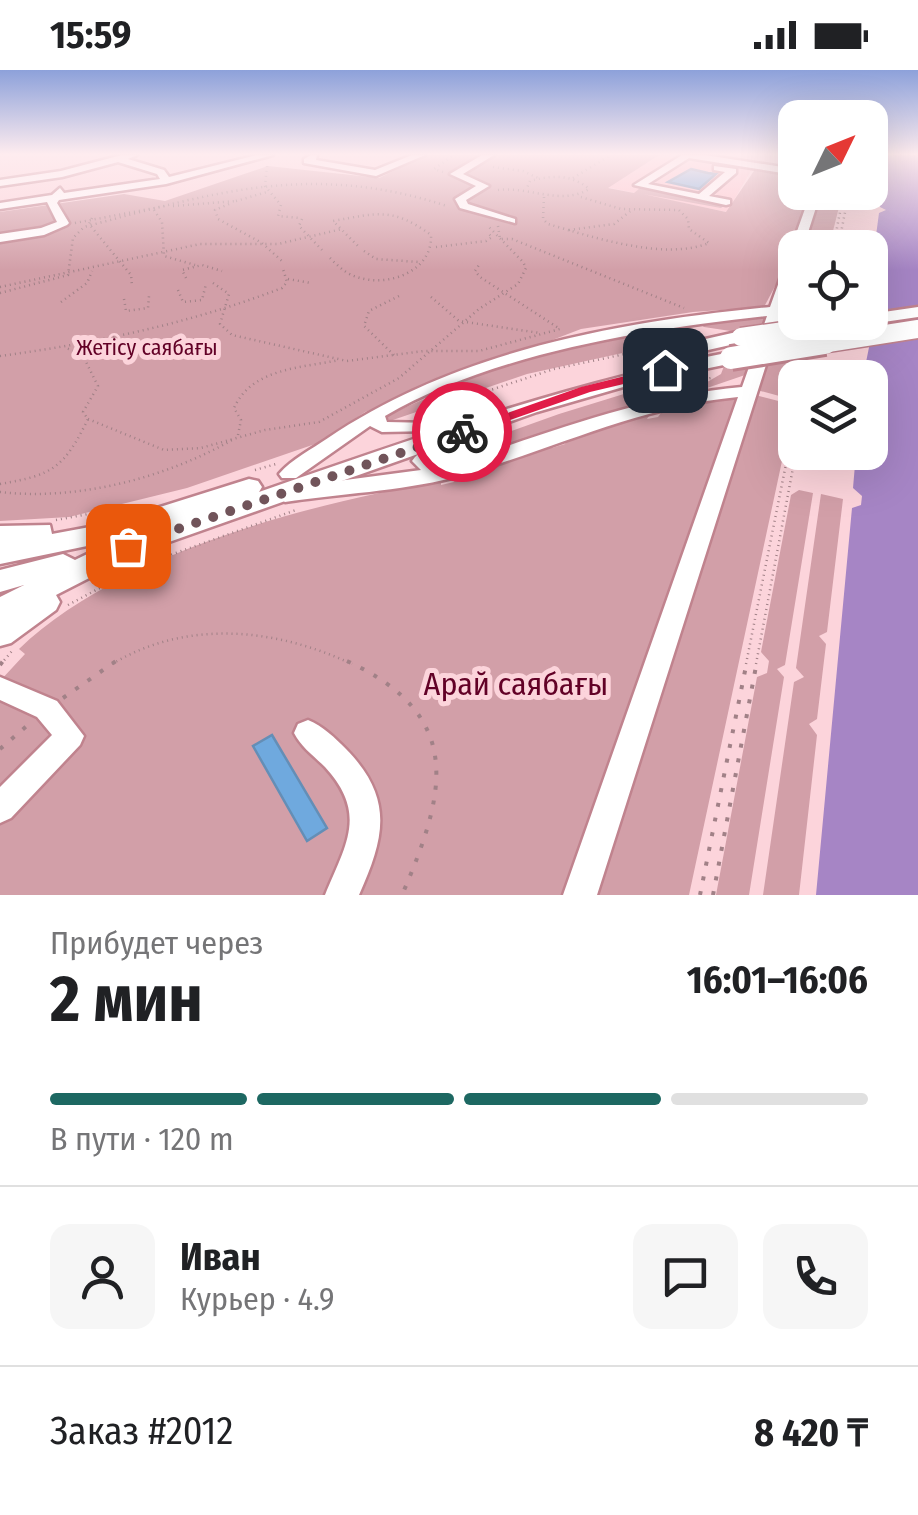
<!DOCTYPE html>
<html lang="ru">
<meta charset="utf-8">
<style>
body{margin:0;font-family:"Fira Sans Condensed",sans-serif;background:#f6f6f6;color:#202124;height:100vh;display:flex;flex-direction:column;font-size:38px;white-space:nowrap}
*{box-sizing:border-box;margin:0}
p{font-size:32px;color:#757577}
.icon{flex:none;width:55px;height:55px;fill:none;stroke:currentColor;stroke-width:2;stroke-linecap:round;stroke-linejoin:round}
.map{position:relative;height:825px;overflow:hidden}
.side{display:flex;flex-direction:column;background:#fff;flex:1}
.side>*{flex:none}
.needle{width:65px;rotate:47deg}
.buttons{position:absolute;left:778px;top:30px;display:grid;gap:20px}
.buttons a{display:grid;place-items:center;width:110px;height:110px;border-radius:20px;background:#fff;box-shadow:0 10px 40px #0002;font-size:50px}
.pin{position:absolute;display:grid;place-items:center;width:85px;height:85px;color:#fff;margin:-42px;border-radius:20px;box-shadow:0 5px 15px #0006}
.courier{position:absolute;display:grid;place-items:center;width:100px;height:100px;margin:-50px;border:8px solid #e11d48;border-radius:50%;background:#fff;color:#222;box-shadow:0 2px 12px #0007}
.summary em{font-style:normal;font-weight:700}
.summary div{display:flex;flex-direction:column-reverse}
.summary{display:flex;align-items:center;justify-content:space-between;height:170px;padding:0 50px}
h1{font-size:65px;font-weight:700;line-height:75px}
.bar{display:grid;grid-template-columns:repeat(4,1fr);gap:15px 10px;align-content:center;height:120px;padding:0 50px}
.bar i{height:12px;border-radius:8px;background:#e0e0e0}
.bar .active{background:#1d6862}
.bar p{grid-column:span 4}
.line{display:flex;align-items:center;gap:25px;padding:0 50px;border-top:2px solid #e0e0e0}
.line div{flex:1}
.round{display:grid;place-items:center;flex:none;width:105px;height:105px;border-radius:20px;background:#f6f6f6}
.status{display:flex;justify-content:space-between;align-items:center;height:70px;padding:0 50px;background:#fff;direction:ltr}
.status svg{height:28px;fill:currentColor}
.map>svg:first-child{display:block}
</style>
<div class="status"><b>15:59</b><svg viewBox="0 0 49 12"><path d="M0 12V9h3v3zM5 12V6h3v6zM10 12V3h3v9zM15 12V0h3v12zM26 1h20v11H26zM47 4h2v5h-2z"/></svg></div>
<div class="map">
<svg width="918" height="825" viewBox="0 0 918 825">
<rect width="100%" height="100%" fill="#fcd4db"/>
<path fill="#fdc2cc" d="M659,85h7l86,14 -25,43 -121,-25z"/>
<g fill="#d29fa8">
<path d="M427,85h232l-51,33 26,5 6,-5 86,16 -5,4 -78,-14 83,18 30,-44 39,6v18l16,1 -30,82 -17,32 -71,5 -112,17 -216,83 -44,30 -134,46 -118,29 -69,4v-309l124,-18 41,7 103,-35 111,12z"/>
<path d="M820,123h22l-2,9 -6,2 5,3 -7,28 -7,3 6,3 -2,6 -26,1z"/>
<path d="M784,236l11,2v14l18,1 -13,54 -5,1 -1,22 -37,-10z"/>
<path d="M765,245l3,4 -23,56 -38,13 -5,-3 19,-11 16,-42 -33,-5 -7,-5z"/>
<path d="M684,252l8,8 -15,11 -150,33 -137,47 -4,-5 83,-37 78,-28z"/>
<path d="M653,315l38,2 5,5 -97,23 -147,48 -12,2 -7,-6 126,-45z"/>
<path d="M730,325h25l39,10 -105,490h-689v-214l25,-27 -6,-5c98,-95 289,-145 422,-168v4l13,-3 2,-6 101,-34 -5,6 13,-4 3,-7 83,-24 -4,6 11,-2 6,-8z"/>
<path d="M799,420l14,3 -28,172 -8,4 7,8 -35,218h-33l41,-218 10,-4 2,-12 -8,-9 30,-157z"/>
<path d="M821,424l22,5 -16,133 -8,4 7,8 -9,75 -8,5 8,11 -18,160h-36l31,-213 10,-5 -8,-9z"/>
</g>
<path fill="#a685c5" d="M884,85h34v740h-102l36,-387 9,-3 1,-9 -9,-8 3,-35 14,-1v-74l-7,-1 15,-74 -8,-12v-10l9,-68 7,-3 -6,-3z"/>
<g fill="#6fa9de" stroke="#648eb6" stroke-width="2.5">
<path d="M691,99l17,4 8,1 -17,15 -31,-7z"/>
<path d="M272,665l55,93 -20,13 -54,-95z"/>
</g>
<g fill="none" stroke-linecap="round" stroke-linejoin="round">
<g stroke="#c0838e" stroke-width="5">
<g id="minor">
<path d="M122,85h15l-9,4 36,11 5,7 88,-22h16l-107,29 -107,16 -2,3 12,20 -2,2 -23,10 -44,7v-8l41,-6 16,-6 -10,-20 -47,7v-6l52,-8 8,-7 4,5 96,-14 -3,-5 -39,-12 -56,15 -62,9v-6l61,-9z"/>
<path d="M311,85h6l-1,5 59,10 37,-15h13l-49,21 -72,-13v-4z"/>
<path d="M482,85h12l-31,19 26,12 -23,14 2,4 47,15v4l-55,-15 -5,-9 21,-13 -26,-12z"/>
<path d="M682,85h23l90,14v6l-106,-17 -41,26 51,10 26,-22 -11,-2v-4l22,3v4l-27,23 21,4v4l-4,1 -92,-20z"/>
<path d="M811,122h10l-18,56h-8v26l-198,621h-34l175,-498c-100,9 -190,55 -286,81 -51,13 -114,16 -167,24l-10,-7 10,-7 136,-18 -9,-9 3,-4 26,-24 7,-2 9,6 -24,24 12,6c97,-32 195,-71 297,-80l25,-71c-122,13 -276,38 -382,100l2,6 44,1 3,4 -3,4 -49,1 -12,-6 -74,52h-14l-3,-4c13,-15 33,-25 49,-36 129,-87 289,-116 442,-131l19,-53 4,-3 -2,-3z"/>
<path d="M0,607l57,24 27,35 -4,9 -69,73 -11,5v-36l52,-52 -15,-18 -37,-17z"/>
<path d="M308,650c15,6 27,18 38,29 48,49 39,88 13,146h-34c21,-51 43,-81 0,-128 -11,-11 -24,-20 -31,-34l4,-9z"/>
</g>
</g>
<g stroke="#c0838e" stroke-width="5">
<g id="major">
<path d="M918,237v10l-48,7 -7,-2h7v-8z"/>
<path d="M741,261l7,2v8l-71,16 -10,-6 3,-4z"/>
<path d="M731,282l10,6 -3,4 -101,21 -100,29 -399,141 -82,42 4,7 -4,8 -45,33 -11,3v-49l24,-12 -24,7v-22l63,-16 12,6 41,-20 -116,24v-38l50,-1 2,9 54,-10 143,-45 9,2 4,6 -3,5c156,-54 310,-109 472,-140z"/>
</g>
</g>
<g stroke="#a18187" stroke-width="2.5" stroke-dasharray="1 4" stroke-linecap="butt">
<path d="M267,96l-2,20 16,19 -3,11 22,2"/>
<path d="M493,97l30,4 15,7"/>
<path d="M443,102l-9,-3 20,-14"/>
<path d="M573,108l38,-23"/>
<path d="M498,120c31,-4 63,16 91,-1 -17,-15 -38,-14 -59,-8l-3,7"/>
<path d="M544,127l-1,22 5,5c44,13 117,37 161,19l-20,-14 -1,-10 -9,-9 -58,-1 -40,-12"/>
<path d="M236,131l31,-9"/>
<path d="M229,134l-14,6 3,9 44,24 21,19"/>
<path d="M173,136l63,-5"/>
<path d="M154,140l8,12 2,34 31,9"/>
<path d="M92,148l-3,6 42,51 1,11"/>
<path d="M302,149l-3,7 23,24"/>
<path d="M75,153l90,-17"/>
<path d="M498,156l2,13h12l172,69"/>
<path d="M569,160l45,-6 19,-15"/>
<path d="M436,177l50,-6 6,-4 -4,-4"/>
<path d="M833,178l11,-56"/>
<path d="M838,178l11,-56"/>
<path d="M364,181l12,8 43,3"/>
<path d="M330,188c8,8 16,16 27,19 31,11 76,-6 74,-42 -38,-28 -54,-22 -98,-14l26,26"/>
<path d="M186,208l-4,-8 20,-5 20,6"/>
<path d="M288,209l23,4"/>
<path d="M213,213l16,11 -9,30 12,11 115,26 77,-10h55l81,-22 -80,-52 -5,-6 4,-6"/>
<path d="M0,217l200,-43h78l64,-15"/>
<path d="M178,220l5,12 19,-2 4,-16"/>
<path d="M0,223l68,-18 5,-37 11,-11c131,-35 228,-65 363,-21"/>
<path d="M431,227l28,24 81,12"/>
<path d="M124,229l2,12 22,-3 1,-12"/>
<path d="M61,232l26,-19 5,-12"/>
<path d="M394,285l-30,-29 5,-15 32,-16"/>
<path d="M0,286c97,-13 191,-33 282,-68l5,-6 -4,-13"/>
<path d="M804,308l3,-14"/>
<path d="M811,308l3,-15"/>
<path d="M680,314l31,-6"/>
<path d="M421,343l133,-44 104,-22"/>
<path d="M88,349l76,31 37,-2 64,-18 54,-8 80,-44 80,-69 39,-25 8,-16 -3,-6 -34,-35"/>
<path d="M238,365l3,-15 -7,-12c18,-40 67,-40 105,-48"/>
<path d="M255,400l21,-6"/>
<path d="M0,414c53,-9 64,-16 88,-65l-5,-7 15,-26 -16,-32 -16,-6"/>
<path d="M0,422c77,9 165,-14 232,-52"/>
<path d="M56,450l76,-14"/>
<path d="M68,535l77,-41 151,-54"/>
<path d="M1,594l11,-13"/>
<path d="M112,594c75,-45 163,-36 240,0"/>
<path d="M746,594l49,-245"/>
<path d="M756,594l40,-212"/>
</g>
<g stroke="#a18187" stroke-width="4" stroke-dasharray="4 11" stroke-linecap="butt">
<path d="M347,591c119,55 99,132 55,234"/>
<path d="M0,595l3,-4"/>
<path d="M63,628l53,-37"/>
<path d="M0,679l29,-25"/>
<path d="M700,825l47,-234"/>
<path d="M713,825l44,-234"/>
</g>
<use href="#minor" fill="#fff" fill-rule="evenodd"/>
<use href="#major" fill="#fff" fill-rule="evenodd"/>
<g stroke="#c0838e" stroke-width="21" stroke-linecap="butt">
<g id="major-bridge-far1">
<path d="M741,267l105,-15"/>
<path d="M809,276l109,-17"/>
</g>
</g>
<g stroke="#c0838e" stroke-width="28" stroke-linecap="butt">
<path id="major-bridge" d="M731,288l94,-15"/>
</g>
<use href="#major-bridge-far1" stroke="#fff" stroke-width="18"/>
<use href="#major-bridge" stroke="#fff" stroke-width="22"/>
</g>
<linearGradient id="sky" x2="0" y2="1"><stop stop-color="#8da1da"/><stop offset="0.42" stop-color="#feecef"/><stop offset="1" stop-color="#feecef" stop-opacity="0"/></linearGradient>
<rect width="918" height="200" fill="url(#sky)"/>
<path fill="#e11d48" d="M665,296l5,1v6l-80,19 -123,43 -13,-3 127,-45z"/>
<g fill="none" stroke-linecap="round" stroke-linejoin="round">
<path stroke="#71545a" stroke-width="10" stroke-dasharray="0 18" d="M128,476l334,-114"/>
</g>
<g text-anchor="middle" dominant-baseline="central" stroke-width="10" stroke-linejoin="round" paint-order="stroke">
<g font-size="22" fill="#620026" stroke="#fcd4db">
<text x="147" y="277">Жетісу саябағы</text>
</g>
<g font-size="32" fill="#620026" stroke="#fcd4db">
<text x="516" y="614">Арай саябағы</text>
</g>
</g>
</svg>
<div class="buttons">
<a><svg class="needle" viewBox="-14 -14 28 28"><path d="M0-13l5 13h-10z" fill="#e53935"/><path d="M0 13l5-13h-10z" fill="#757577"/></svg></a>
<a><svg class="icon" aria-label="locate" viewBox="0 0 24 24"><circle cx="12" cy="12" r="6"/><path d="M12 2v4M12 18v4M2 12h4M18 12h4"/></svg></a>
<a><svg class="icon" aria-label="layers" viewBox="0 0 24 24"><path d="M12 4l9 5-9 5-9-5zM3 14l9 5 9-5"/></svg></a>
</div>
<div class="pin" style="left:128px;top:476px;background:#ea580c"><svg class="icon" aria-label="bag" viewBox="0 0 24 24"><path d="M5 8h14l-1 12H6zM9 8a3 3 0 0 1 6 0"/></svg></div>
<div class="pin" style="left:665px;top:300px;background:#1f2937"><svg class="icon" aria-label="home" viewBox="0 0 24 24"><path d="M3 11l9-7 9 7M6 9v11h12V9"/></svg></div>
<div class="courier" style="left:462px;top:362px"><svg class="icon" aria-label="bike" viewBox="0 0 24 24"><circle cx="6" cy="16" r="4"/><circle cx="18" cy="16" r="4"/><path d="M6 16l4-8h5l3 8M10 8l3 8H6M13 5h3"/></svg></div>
</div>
<section class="side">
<div class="summary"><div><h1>2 мин</h1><p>Прибудет через</p></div><em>16:01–16:06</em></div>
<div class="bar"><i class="active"></i><i class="active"></i><i class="active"></i><i></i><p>В пути · 120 m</p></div>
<div class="line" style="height:180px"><a class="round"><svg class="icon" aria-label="person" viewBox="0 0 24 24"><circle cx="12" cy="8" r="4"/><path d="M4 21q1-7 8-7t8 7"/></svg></a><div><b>Иван</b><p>Курьер · 4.9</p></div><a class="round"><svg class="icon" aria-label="chat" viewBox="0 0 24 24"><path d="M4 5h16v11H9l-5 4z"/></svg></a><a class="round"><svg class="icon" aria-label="phone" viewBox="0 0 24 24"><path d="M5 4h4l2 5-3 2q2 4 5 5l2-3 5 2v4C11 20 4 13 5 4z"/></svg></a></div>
<div class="line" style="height:130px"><div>Заказ #2012</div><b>8 420 ₸</b></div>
</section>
